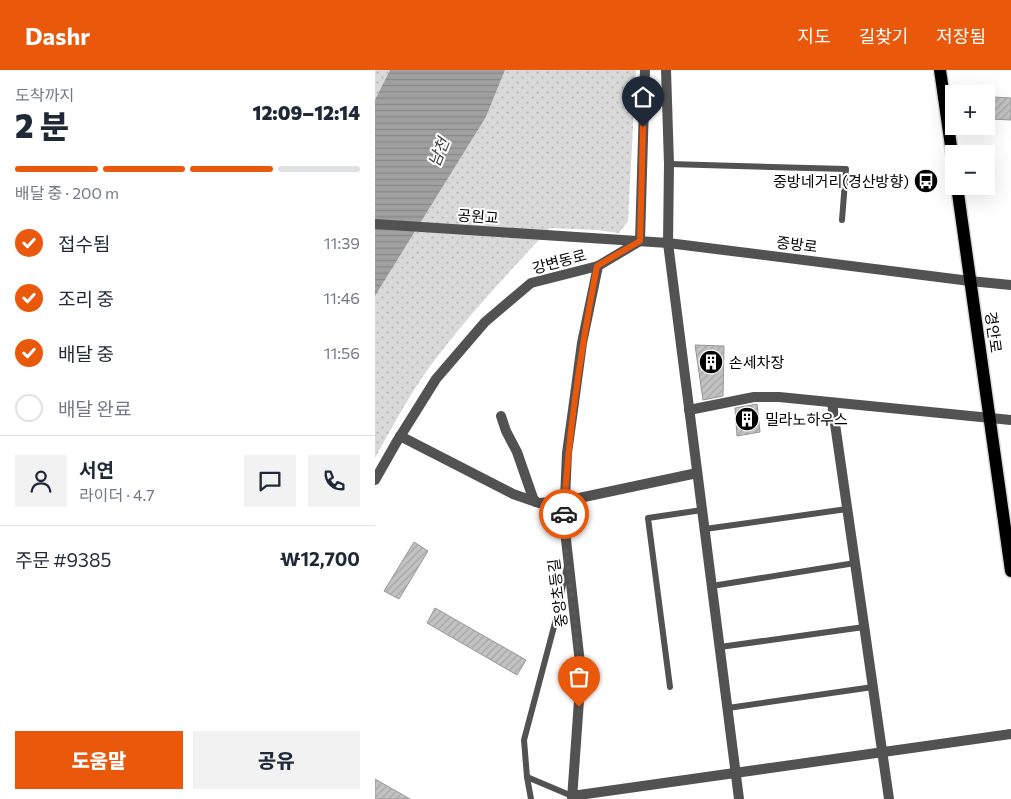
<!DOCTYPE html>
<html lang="ko">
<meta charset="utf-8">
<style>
body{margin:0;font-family:Commissioner,"Noto Sans KR",sans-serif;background:#f2f2f3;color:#1f2937;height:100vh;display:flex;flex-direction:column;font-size:19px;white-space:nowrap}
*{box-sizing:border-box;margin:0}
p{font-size:16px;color:#747a83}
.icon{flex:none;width:28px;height:28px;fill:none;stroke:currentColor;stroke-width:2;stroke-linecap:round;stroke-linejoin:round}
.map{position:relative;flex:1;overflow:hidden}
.details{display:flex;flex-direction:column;background:#fff;width:375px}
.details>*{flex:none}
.fabs{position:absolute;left:570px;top:15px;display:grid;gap:10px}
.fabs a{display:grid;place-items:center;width:50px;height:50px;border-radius:0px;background:#fff;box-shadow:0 5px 20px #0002;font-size:25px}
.pin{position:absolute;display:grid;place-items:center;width:42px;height:42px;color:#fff;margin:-51px -21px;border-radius:50% 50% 50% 0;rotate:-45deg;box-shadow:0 0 5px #0007}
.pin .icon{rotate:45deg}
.courier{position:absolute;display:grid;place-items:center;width:50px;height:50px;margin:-25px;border:4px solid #ea580c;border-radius:50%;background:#fff;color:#222;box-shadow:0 1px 6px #0007}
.head em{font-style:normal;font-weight:800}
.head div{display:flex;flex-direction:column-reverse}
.head{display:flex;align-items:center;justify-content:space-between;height:85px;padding:0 15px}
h1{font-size:32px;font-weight:800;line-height:38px}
.bar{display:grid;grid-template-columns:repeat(4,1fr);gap:8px 5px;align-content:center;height:60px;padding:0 15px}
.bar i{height:6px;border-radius:4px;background:#e0e1e3}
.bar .active{background:#ea580c}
.bar p{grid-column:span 4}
.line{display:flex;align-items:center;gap:12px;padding:0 15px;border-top:1px solid #e0e1e3}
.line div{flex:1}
.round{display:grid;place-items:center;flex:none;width:52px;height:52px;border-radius:0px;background:#f2f2f3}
ol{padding:0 15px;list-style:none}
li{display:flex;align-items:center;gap:15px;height:55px}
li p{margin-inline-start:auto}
li .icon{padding:5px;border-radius:50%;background:#ea580c;color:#fff;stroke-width:4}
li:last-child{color:#747a83}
li i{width:28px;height:28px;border:2px solid #e0e1e3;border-radius:50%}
.button{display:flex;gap:10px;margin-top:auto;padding:10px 15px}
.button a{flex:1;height:58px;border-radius:0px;background:#ea580c;color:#fff;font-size:20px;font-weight:800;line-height:58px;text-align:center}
.button a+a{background:#f2f2f3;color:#1f2937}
header{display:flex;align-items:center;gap:30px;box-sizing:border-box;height:70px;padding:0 25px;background:#ea580c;color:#fff}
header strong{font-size:24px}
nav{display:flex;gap:28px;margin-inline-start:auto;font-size:18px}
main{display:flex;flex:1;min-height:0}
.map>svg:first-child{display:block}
</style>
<header>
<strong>Dashr</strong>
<nav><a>지도</a><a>길찾기</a><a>저장됨</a></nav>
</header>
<main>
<section class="details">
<div class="head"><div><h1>2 분</h1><p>도착까지</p></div><em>12:09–12:14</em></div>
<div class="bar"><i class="active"></i><i class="active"></i><i class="active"></i><i></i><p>배달 중 · 200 m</p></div>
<ol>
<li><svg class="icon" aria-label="check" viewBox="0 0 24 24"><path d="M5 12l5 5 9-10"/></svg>접수됨<p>11:39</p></li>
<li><svg class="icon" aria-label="check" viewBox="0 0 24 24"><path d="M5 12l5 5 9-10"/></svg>조리 중<p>11:46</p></li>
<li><svg class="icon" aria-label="check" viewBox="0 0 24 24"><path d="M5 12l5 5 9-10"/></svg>배달 중<p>11:56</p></li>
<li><i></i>배달 완료</li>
</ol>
<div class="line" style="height:90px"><a class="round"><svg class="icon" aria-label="person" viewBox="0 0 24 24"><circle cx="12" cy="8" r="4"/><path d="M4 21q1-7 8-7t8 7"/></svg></a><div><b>서연</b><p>라이더 · 4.7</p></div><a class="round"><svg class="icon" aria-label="chat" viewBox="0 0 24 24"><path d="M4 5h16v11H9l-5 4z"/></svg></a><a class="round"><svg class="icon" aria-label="phone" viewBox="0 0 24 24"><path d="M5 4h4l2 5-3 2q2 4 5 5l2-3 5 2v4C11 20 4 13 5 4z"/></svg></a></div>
<div class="line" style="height:65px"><div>주문 #9385</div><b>₩12,700</b></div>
<div class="button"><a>도움말</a><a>공유</a></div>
</section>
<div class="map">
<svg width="636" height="729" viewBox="0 0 636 729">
<defs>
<pattern id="park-dots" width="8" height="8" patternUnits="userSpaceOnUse" patternTransform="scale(1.25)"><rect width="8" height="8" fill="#d9d9d9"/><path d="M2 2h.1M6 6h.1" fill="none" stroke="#b8b8b8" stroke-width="1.8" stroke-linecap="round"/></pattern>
<pattern id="water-rules" width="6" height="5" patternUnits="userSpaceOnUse" patternTransform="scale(1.25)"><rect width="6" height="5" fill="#a0a0a0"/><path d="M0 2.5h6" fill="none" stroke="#888"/></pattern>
<pattern id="building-hatch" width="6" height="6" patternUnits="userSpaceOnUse" patternTransform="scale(1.25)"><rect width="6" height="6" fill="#c2c2c2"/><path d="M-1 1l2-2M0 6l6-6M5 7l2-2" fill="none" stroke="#a5a5a5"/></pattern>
</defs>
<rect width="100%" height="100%" fill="#fff"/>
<g fill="url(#park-dots)">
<path d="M0,0h15l-15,33z"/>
<path d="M130,0h131l-8,151 -9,12 -22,-3 -47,-2c-39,42 -78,83 -113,129 -24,31 -43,67 -62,101v-162l111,-179z"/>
</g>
<path fill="url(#water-rules)" d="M15,0h115l-19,47 -111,179v-196z"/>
<g fill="url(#building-hatch)" stroke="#969696">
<path d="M618,27l18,1v22l-20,-1z"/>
<path d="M320,275l29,1 -1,50 -20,4z"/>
<path d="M382,334l3,28 -23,4 -2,-28z"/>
<path d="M39,472l14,9 -29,48 -15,-8z"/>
<path d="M60,538l91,52 -9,15 -90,-52z"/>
<path d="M0,709l35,20h-35z"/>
</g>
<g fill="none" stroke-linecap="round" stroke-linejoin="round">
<g stroke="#dbdbdb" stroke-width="15">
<g id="primary">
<path d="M565,0l14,97"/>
<path d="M582,116l54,385"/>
</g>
</g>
<g stroke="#525252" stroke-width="6">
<path d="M294,94l177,5 -4,51"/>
<path d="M330,459l142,-20"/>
<path d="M337,516l143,-23"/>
<path d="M345,577l144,-20"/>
<path d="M295,617l-22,-169 54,-8"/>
<path d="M353,638l145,-21"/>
<path d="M152,707l45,19"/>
<path d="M156,729l-4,-22 -3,-37 32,-121 11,-53"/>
</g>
<g stroke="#525252" stroke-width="10">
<path d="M291,0l3,94 -1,79 71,556"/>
<path d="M0,154l293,19 302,38 41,4"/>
<path d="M457,333l57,396"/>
<path d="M314,340l65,-13h25l232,23"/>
<path d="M126,346l5,15 11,21 16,46 3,4 3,1 26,-2 132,-28"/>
<path d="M25,366l113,58 23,8"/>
<path d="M0,410l21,-37 40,-64 49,-57 46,-39 67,-17 42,-25 5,-171"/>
<path d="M197,726l439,-62"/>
<path d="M197,729l9,-127 -17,-150 3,-69 6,-43 9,-67 16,-77"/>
</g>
<use href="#primary" stroke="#000" stroke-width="12"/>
</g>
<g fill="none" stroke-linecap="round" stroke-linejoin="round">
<path stroke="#595959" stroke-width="5" stroke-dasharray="0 9" d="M189,444l1,27 16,131 -2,35"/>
<path stroke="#ea580c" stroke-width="6" d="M189,444c4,-84 17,-165 33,-248l43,-25 3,-114"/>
</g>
<defs>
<g id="bus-disc" transform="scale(1.25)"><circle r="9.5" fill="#000" stroke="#fff"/><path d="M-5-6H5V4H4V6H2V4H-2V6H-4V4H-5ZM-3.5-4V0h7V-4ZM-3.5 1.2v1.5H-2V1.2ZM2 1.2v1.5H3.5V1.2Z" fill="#fff"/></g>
<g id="building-disc" transform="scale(1.25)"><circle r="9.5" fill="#000" stroke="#fff"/><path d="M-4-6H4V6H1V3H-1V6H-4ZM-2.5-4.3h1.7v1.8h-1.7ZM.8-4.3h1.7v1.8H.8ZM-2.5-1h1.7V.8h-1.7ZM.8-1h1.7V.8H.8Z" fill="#fff"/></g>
</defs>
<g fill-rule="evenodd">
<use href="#bus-disc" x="551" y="111"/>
<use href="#building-disc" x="336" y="292"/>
<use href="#building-disc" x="372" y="349"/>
</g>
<g text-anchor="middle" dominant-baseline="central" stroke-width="4" stroke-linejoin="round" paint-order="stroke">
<g font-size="15" fill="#000" stroke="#fff" text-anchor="start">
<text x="534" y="111" text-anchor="end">중방네거리(경산방향)</text>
<text x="354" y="292">손세차장</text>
<text x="390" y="349">밀라노하우스</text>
</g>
<g font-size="15" fill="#000" stroke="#fff">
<text transform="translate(103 146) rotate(4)">공원교</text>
<text transform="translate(422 174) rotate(7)">중방로</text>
<text transform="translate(184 191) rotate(-15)">강변동로</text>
<text transform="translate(619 262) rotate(82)">경안로</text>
<text transform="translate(182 523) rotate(-97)">중앙초등길</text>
</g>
<g font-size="16" font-style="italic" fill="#414141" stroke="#fff">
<text transform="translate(63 82) rotate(-68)">남천</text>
</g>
</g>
</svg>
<div class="fabs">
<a>+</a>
<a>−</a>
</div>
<div class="pin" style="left:204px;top:637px;background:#ea580c"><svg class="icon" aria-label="bag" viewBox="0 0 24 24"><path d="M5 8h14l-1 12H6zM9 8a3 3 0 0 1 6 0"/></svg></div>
<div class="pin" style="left:268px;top:57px;background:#1f2937"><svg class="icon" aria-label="home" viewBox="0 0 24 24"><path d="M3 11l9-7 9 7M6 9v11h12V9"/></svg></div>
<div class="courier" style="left:189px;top:444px"><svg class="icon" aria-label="car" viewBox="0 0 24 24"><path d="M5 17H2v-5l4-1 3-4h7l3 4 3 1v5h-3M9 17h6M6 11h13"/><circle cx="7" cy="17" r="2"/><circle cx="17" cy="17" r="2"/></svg></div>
</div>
</main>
